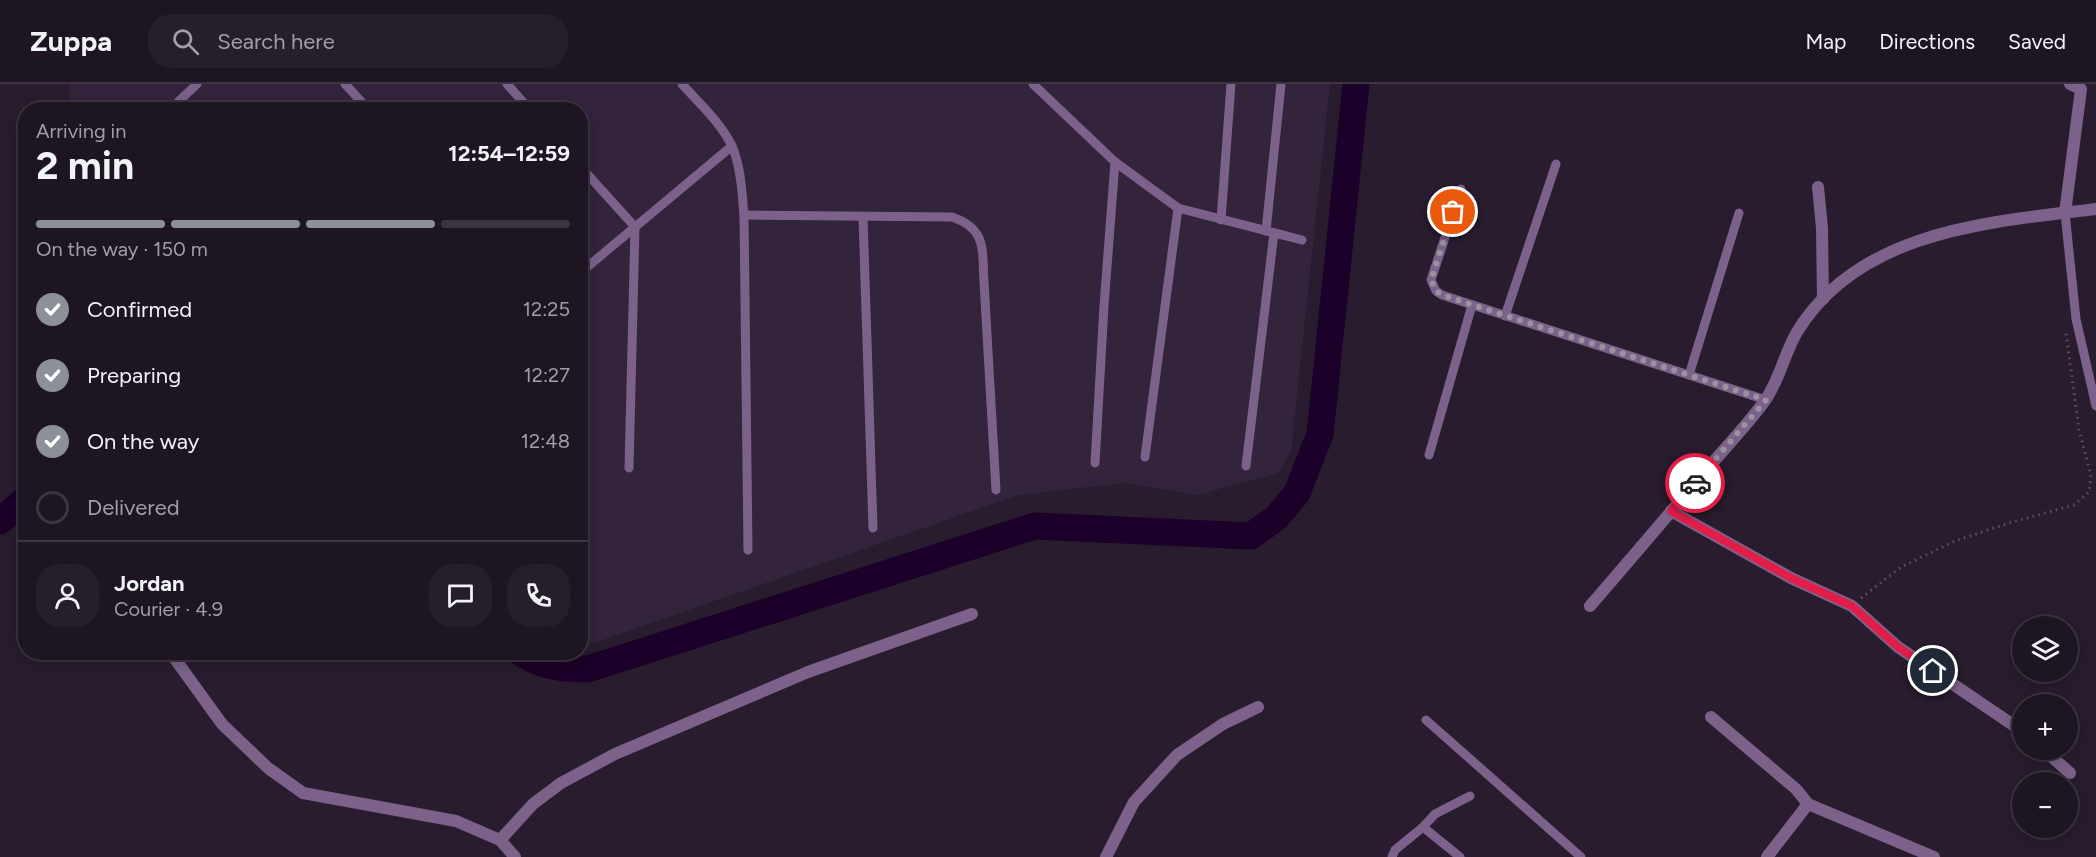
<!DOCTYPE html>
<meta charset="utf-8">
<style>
body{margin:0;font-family:Figtree,sans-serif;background:#261e2a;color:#f1f3f6;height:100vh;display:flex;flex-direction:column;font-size:22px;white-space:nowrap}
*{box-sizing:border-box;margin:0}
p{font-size:20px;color:#a19fa5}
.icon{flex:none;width:33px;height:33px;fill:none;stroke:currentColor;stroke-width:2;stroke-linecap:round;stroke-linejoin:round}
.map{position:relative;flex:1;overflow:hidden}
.drawer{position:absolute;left:18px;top:18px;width:570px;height:558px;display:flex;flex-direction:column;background:#1e1522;border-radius:24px;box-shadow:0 3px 15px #0003,0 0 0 2px #3c3440}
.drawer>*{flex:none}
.fabs{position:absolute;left:2012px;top:532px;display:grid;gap:12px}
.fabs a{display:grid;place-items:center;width:66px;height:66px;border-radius:50%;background:#1e1522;box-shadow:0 3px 15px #0003,0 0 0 2px #3c3440;font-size:30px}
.pin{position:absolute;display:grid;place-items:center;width:51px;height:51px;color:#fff;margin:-26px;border:3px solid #fff;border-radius:50%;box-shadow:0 2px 6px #0007}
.courier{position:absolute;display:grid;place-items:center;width:60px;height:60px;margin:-30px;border:4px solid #e11d48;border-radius:50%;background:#fff;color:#222;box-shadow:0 2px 8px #0007}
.head em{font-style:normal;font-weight:700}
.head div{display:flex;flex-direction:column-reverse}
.head{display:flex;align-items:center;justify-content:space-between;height:102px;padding:0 18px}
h1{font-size:39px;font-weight:700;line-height:45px}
.bar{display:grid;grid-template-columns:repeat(4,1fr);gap:9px 6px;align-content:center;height:72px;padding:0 18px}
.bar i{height:8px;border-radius:4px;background:#3c3440}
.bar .on{background:#8c9099}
.bar p{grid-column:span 4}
.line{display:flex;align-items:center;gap:15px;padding:0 18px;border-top:2px solid #3c3440}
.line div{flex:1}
.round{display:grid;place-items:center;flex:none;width:63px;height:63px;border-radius:24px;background:#261e2a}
ol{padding:0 18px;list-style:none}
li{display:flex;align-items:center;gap:18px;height:66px}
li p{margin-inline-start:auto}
li .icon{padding:6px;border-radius:50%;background:#8c9099;color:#fff;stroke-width:4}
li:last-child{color:#a19fa5}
li i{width:33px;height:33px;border:3px solid #3c3440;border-radius:50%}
header{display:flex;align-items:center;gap:36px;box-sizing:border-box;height:84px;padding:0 30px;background:#1e1522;border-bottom:2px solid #3c3440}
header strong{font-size:28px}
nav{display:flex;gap:33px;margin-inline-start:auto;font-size:21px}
.search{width:420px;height:54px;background:#261e2a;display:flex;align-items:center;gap:15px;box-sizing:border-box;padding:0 21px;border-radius:24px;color:#a19fa5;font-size:22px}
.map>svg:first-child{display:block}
</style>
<header>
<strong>Zuppa</strong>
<div class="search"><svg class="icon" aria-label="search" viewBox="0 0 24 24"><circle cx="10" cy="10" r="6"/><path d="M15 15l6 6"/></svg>Search here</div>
<nav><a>Map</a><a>Directions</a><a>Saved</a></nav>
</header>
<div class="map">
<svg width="2096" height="773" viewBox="0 0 2096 773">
<rect width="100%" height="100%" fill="#281c2e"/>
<path fill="#33233b" d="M70,0h1260l-39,368 -13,21 -81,22 -72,-12 -107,12 -421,147 -16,3 -1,-535h-511z"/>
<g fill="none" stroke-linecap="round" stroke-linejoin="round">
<g stroke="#1b0029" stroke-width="27">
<path d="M0,437l26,-22"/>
<path d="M520,568c22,15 43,17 68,17l447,-143 216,10 25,-18 21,-25 23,-59 36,-350"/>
</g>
<path stroke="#5d5363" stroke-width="3" stroke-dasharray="1.5 4.5" stroke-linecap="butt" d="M1861,514l40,-31 54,-26 57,-19 62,-17 15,-13 2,-17 -12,-45 -13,-97"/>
<g stroke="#7c628a" stroke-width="9">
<path d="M345,0l24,26"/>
<path d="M507,0l23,26"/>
<path d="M682,0c17,19 39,39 50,62 9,21 10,47 12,69l4,335"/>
<path d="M1033,0l82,78 63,46 124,32"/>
<path d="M178,18l19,-18"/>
<path d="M580,82l55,61 -6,241"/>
<path d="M1461,105l-30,91 5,11 6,4 324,105"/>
<path d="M2065,129l11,106 20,87"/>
<path d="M744,131l208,2c35,12 30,32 32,65l12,208"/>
<path d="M863,133l10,311"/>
<path d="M1221,136l10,-136"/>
<path d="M1266,147l15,-147"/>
<path d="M580,189l152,-127"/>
<path d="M1505,232l51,-152"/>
<path d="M1689,291l50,-162"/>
<path d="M1429,371l43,-150"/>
<path d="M1145,373l33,-249"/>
<path d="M1095,379l9,-157 11,-144"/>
<path d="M1246,382l28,-233"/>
<path d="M1426,636l155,137"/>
<path d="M1392,773l3,-7 28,-23"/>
<path d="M1460,773l-37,-30 12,-13 35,-18"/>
</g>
<g stroke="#7c628a" stroke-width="12">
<path d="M1818,103l4,41 1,71"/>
<path d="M2065,129l16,-124 -11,-5"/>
<path d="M1671,427l120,67 61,28 46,41 124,84"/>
<path d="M1590,522c40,-46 79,-92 118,-138 19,-22 39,-43 56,-66 15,-20 20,-48 33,-70 62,-102 193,-110 299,-123"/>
<path d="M170,568l52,72 46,44 35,25 153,28 44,19 15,17"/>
<path d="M1711,633l85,72 12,15 126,53"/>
<path d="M2044,666l26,23"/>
<path d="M500,756l33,-36 28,-21 54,-29 193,-82 164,-58"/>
<path d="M1106,773l28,-55 43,-47 46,-31 35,-17"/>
<path d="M1767,773l41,-53"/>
</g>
</g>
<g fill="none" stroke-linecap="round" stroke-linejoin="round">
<path stroke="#9a929f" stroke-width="6" stroke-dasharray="0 10.8" d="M1453,128l-22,68 5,11 6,4 324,105 -71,83"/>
<path stroke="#e11d48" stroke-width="8" d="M1695,399l-24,28 120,67 61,28 46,41 35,24"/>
</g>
</svg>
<div class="fabs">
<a><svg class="icon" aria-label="layers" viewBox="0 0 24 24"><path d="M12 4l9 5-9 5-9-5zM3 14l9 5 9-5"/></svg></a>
<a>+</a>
<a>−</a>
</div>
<div class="pin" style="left:1453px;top:128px;background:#ea580c"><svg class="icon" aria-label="bag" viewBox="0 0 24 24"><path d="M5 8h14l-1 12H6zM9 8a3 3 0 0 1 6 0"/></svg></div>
<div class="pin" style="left:1933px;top:587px;background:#1f2937"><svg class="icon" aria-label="home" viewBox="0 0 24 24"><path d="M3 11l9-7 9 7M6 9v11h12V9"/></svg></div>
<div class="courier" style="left:1695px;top:399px"><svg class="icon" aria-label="car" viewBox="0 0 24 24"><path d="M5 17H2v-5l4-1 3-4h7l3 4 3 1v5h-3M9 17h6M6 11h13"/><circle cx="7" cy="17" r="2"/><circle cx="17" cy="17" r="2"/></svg></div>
<section class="drawer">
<div class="head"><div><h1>2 min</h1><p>Arriving in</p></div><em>12:54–12:59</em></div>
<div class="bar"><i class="on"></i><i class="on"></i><i class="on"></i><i></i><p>On the way · 150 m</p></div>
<ol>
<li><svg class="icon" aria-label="check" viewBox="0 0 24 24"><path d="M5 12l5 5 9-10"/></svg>Confirmed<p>12:25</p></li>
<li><svg class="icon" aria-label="check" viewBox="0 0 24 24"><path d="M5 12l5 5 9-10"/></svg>Preparing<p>12:27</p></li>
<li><svg class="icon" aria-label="check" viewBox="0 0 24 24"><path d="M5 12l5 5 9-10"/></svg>On the way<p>12:48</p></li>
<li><i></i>Delivered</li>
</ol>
<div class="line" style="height:108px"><a class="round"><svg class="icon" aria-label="person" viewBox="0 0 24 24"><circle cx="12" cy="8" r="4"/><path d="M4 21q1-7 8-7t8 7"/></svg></a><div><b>Jordan</b><p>Courier · 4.9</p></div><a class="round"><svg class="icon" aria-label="chat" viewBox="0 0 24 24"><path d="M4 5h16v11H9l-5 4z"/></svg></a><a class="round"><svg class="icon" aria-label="phone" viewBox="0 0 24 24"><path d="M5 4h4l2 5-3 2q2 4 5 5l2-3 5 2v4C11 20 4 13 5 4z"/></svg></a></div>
</section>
</div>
